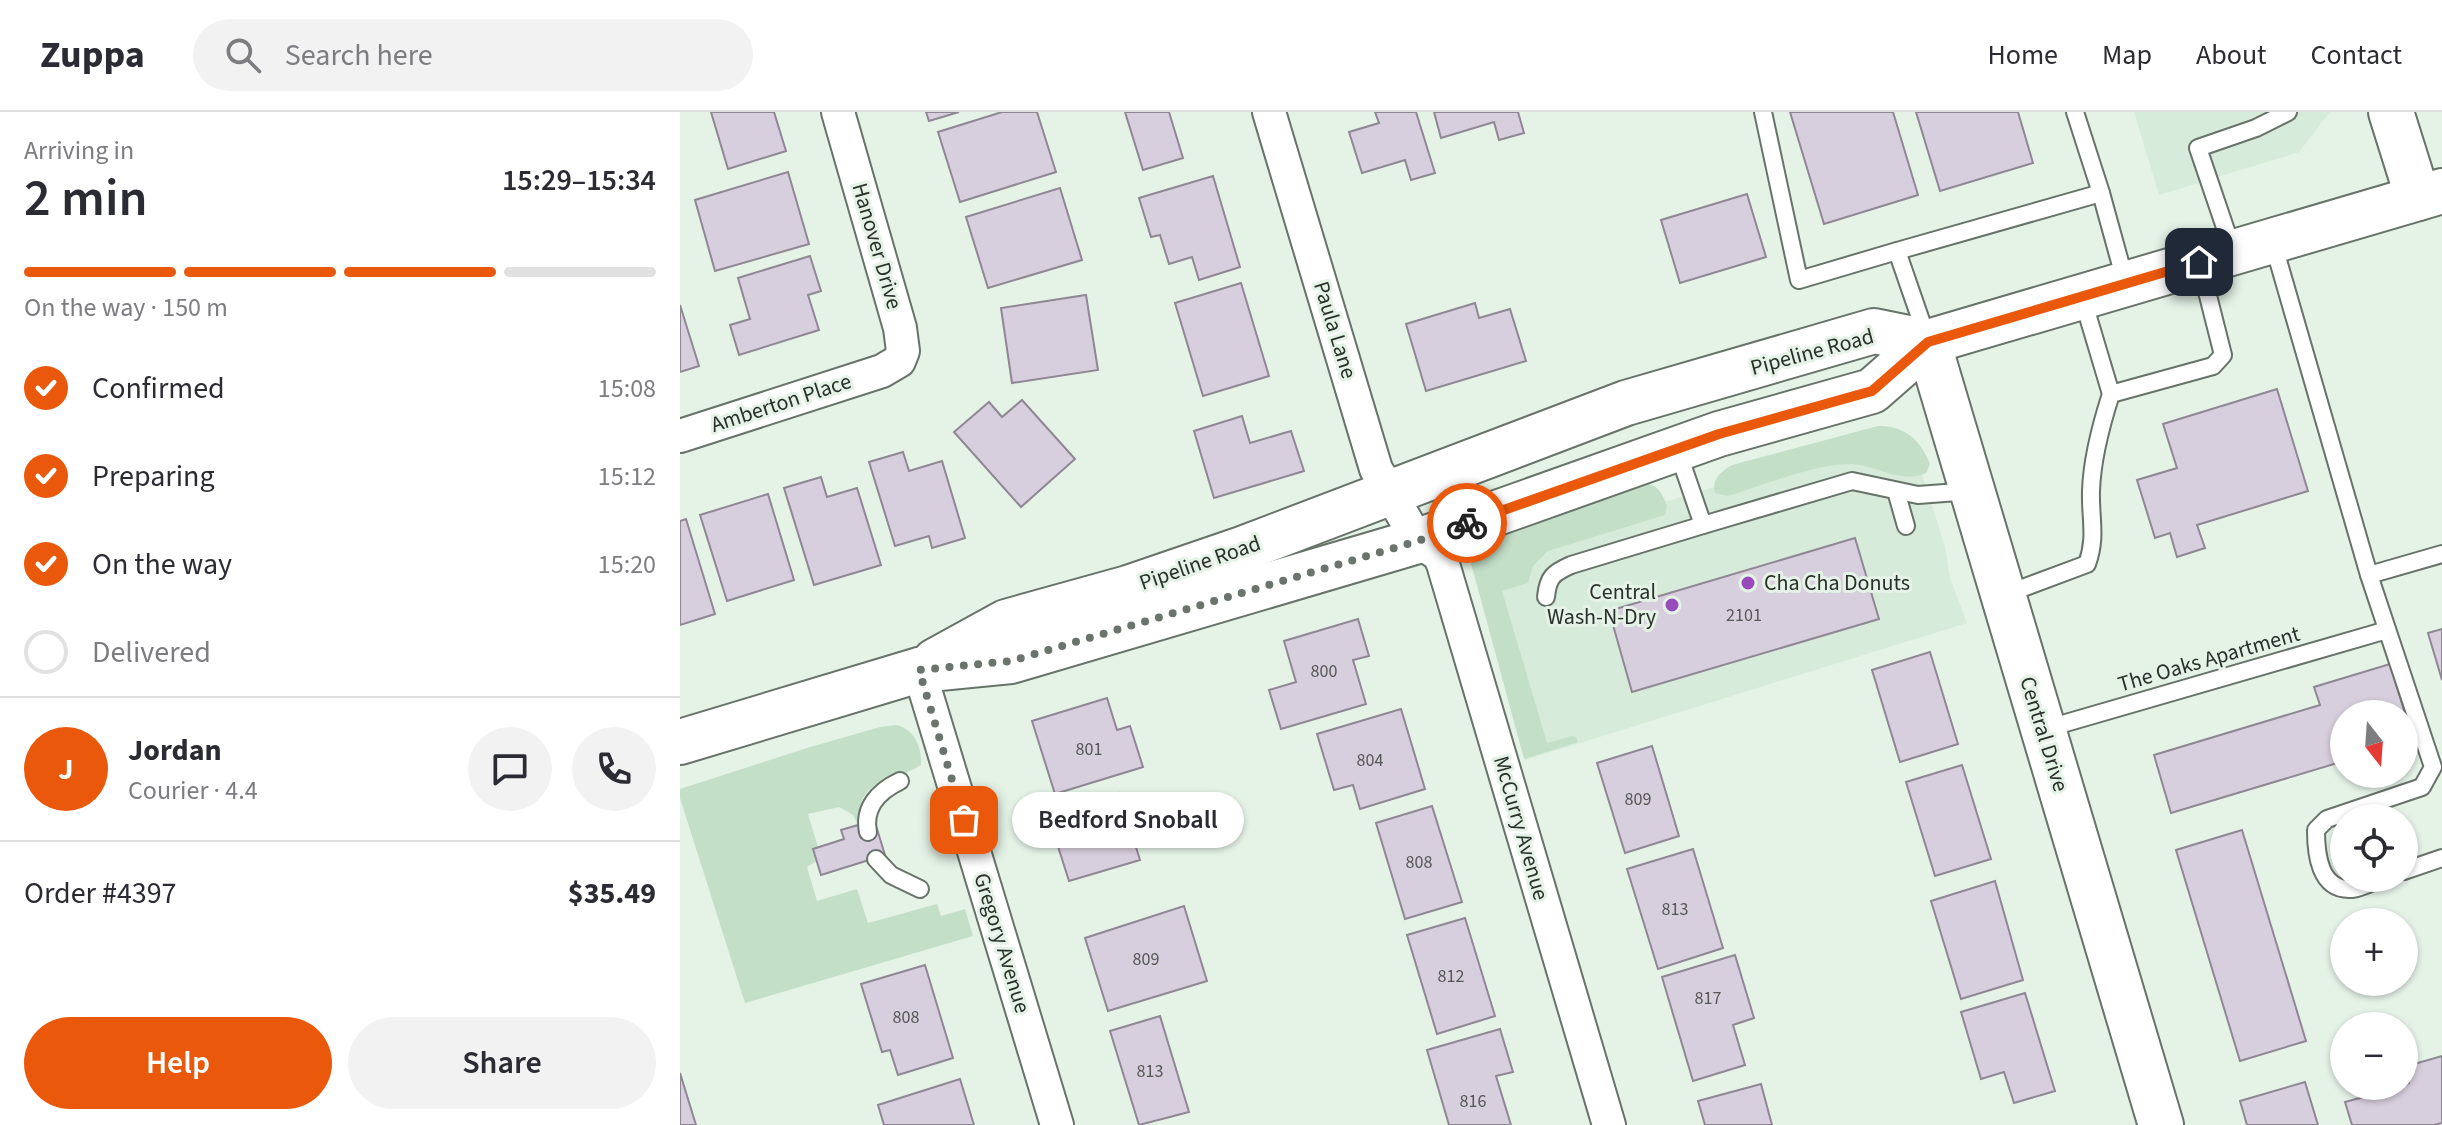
<!DOCTYPE html>
<meta charset="utf-8">
<style>
body{margin:0;font-family:"Source Sans 3",sans-serif;background:#f2f2f3;color:#2b2b33;height:100vh;display:flex;flex-direction:column;font-size:30px;white-space:nowrap}
*{box-sizing:border-box;margin:0}
p{font-size:26px;color:#7c7c81}
.icon{flex:none;width:44px;height:44px;fill:none;stroke:currentColor;stroke-width:2;stroke-linecap:round;stroke-linejoin:round}
.map{position:relative;flex:1;overflow:hidden}
.side{display:flex;flex-direction:column;background:#fff;width:680px}
.side>*{flex:none}
.needle{width:52px;rotate:163deg}
.fabs{position:absolute;left:1650px;top:588px;display:grid;gap:16px}
.fabs a{display:grid;place-items:center;width:88px;height:88px;border-radius:50%;background:#fff;box-shadow:0 2px 6px #0004;font-size:40px}
.pin{position:absolute;display:grid;place-items:center;width:68px;height:68px;color:#fff;margin:-34px;border-radius:16px;box-shadow:0 4px 12px #0006}
.courier{position:absolute;display:grid;place-items:center;width:80px;height:80px;margin:-40px;border:6px solid #ea580c;border-radius:50%;background:#fff;color:#222;box-shadow:0 2px 10px #0007}
.bubble{position:absolute;height:56px;border-radius:28px;background:#fff;box-shadow:0 2px 6px #0004;font-size:26px;font-weight:600;line-height:56px;text-align:center}
.overview em{font-style:normal;font-weight:600}
.overview div{display:flex;flex-direction:column-reverse}
.overview{display:flex;align-items:center;justify-content:space-between;height:136px;padding:0 24px}
h1{font-size:52px;font-weight:600;line-height:60px}
.bar{display:grid;grid-template-columns:repeat(4,1fr);gap:12px 8px;align-content:center;height:96px;padding:0 24px}
.bar i{height:10px;border-radius:6px;background:#e1e1e2}
.bar .active{background:#ea580c}
.bar p{grid-column:span 4}
.line{display:flex;align-items:center;gap:20px;padding:0 24px;border-top:2px solid #e1e1e2}
.line div{flex:1}
.round{display:grid;place-items:center;flex:none;width:84px;height:84px;border-radius:42px;background:#f2f2f3}
ol{padding:0 24px;list-style:none}
li{display:flex;align-items:center;gap:24px;height:88px}
li p{margin-inline-start:auto}
li .icon{padding:8px;border-radius:50%;background:#ea580c;color:#fff;stroke-width:4}
li:last-child{color:#7c7c81}
li i{width:44px;height:44px;border:4px solid #e1e1e2;border-radius:50%}
.cta{display:flex;gap:16px;margin-top:auto;padding:16px 24px}
.cta a{flex:1;height:92px;border-radius:48px;background:#ea580c;color:#fff;font-size:32px;font-weight:600;line-height:92px;text-align:center}
.cta a+a{background:#f2f2f3;color:#2b2b33}
header{display:flex;align-items:center;gap:48px;box-sizing:border-box;height:112px;padding:0 40px;background:#fff;border-bottom:2px solid #e1e1e2}
header strong{font-size:38px}
nav{display:flex;gap:44px;margin-inline-start:auto;font-size:28px}
.search{width:560px;height:72px;background:#f2f2f3;display:flex;align-items:center;gap:20px;box-sizing:border-box;padding:0 28px;border-radius:44px;color:#7c7c81;font-size:30px}
main{display:flex;flex:1;min-height:0}
.map>svg:first-child{display:block}
</style>
<header>
<strong>Zuppa</strong>
<div class="search"><svg class="icon" aria-label="search" viewBox="0 0 24 24"><circle cx="10" cy="10" r="6"/><path d="M15 15l6 6"/></svg>Search here</div>
<nav><a>Home</a><a>Map</a><a>About</a><a>Contact</a></nav>
</header>
<main>
<section class="side">
<div class="overview"><div><h1>2 min</h1><p>Arriving in</p></div><em>15:29–15:34</em></div>
<div class="bar"><i class="active"></i><i class="active"></i><i class="active"></i><i></i><p>On the way · 150 m</p></div>
<ol>
<li><svg class="icon" aria-label="check" viewBox="0 0 24 24"><path d="M5 12l5 5 9-10"/></svg>Confirmed<p>15:08</p></li>
<li><svg class="icon" aria-label="check" viewBox="0 0 24 24"><path d="M5 12l5 5 9-10"/></svg>Preparing<p>15:12</p></li>
<li><svg class="icon" aria-label="check" viewBox="0 0 24 24"><path d="M5 12l5 5 9-10"/></svg>On the way<p>15:20</p></li>
<li><i></i>Delivered</li>
</ol>
<div class="line" style="height:144px"><b class="round" style="background:#ea580c;color:#fff">J</b><div><b>Jordan</b><p>Courier · 4.4</p></div><a class="round"><svg class="icon" aria-label="chat" viewBox="0 0 24 24"><path d="M4 5h16v11H9l-5 4z"/></svg></a><a class="round"><svg class="icon" aria-label="phone" viewBox="0 0 24 24"><path d="M5 4h4l2 5-3 2q2 4 5 5l2-3 5 2v4C11 20 4 13 5 4z"/></svg></a></div>
<div class="line" style="height:104px"><div>Order #4397</div><b>$35.49</b></div>
<div class="cta"><a>Help</a><a>Share</a></div>
</section>
<div class="map">
<svg width="1762" height="1013" viewBox="0 0 1762 1013">
<rect width="100%" height="100%" fill="#e5f3e7"/>
<g fill="#d6ebd9">
<path d="M1454,0h196l-31,40 -140,43z"/>
<path d="M1159,338l79,11 27,86 5,31 17,45 -442,137 -54,-197 8,-6z"/>
</g>
<g fill="#c3dfc8">
<path d="M1198,314c26,-1 43,14 52,38l-4,9c-26,12 -52,-10 -78,-9 -36,1 -85,21 -120,32l-13,-3c-4,-13 6,-22 17,-28z"/>
<path d="M960,371c17,0 22,9 27,23l-2,9 -117,36 -15,15 -5,17 -26,8 45,152 25,-7 4,1 2,5 -54,17 -53,-196 8,-6 9,-18z"/>
<path d="M216,613c19,4 26,23 25,40 -32,20 -62,10 -63,60l-5,-10 -14,-8 -31,7 10,33 -5,2 4,12 -10,6 10,34 40,-12 11,34 69,-19 4,12 24,-7 8,27 -228,67 -65,-205v-9l127,-41 73,-21z"/>
</g>
<g fill="#d8cfde" stroke="#908795" stroke-width="2">
<path d="M31,0h63l12,39 -58,18z"/>
<path d="M246,0h33l-30,9z"/>
<path d="M322,0h35l19,60 -96,30 -22,-70z"/>
<path d="M445,0h44l14,46 -40,12z"/>
<path d="M695,0h41l19,61 -24,7 -6,-20 -43,13 -13,-41 30,-9z"/>
<path d="M754,0h84l6,21 -25,7 -5,-18 -53,16z"/>
<path d="M1110,0h103l25,83 -94,29z"/>
<path d="M1236,0h102l15,51 -93,28z"/>
<path d="M108,60l21,72 -94,27 -20,-71z"/>
<path d="M533,64l27,91 -41,13 -7,-23 -23,7 -9,-29 -9,2 -12,-39z"/>
<path d="M380,76l22,72 -94,28 -22,-71z"/>
<path d="M1067,82l19,63 -86,26 -19,-63z"/>
<path d="M130,144l11,35 -13,4 11,35 -80,25 -9,-30 20,-6 -12,-41z"/>
<path d="M561,171l28,93 -66,20 -28,-93z"/>
<path d="M406,183l12,75 -86,13 -11,-75z"/>
<path d="M795,191l4,15 31,-9 16,52 -100,30 -20,-67z"/>
<path d="M0,193l19,61 -19,6z"/>
<path d="M1597,277l31,102 -111,34 8,23 -28,9 -7,-24 -15,5 -18,-58 40,-12 -14,-44z"/>
<path d="M342,288l53,59 -54,48 -67,-75 35,-30 13,15z"/>
<path d="M562,304l8,27 41,-12 13,40 -90,27 -20,-67z"/>
<path d="M223,340l6,19 33,-10 23,77 -33,10 -3,-12 -34,10 -26,-84z"/>
<path d="M141,365l6,20 30,-9 24,77 -67,20 -30,-97z"/>
<path d="M88,382l26,86 -67,21 -27,-86z"/>
<path d="M6,407l29,95 -35,11v-104z"/>
<path d="M1175,426l24,81 -247,73 -23,-81z"/>
<path d="M678,507l11,37 -16,4 13,44 -85,25 -12,-39 27,-8 -12,-41z"/>
<path d="M1762,517v51l-14,-47z"/>
<path d="M1250,540l28,92 -58,18 -28,-92z"/>
<path d="M1710,552l23,76 -9,3v-29h-60v47l-173,52 -17,-58 166,-50 -6,-18z"/>
<path d="M427,586l10,32 13,-4 13,41 -88,27 -23,-73z"/>
<path d="M721,597l24,80 -65,20 -7,-24 -19,5 -17,-56z"/>
<path d="M972,634l27,90 -54,17 -28,-90z"/>
<path d="M1282,653l29,94 -56,17 -29,-94z"/>
<path d="M439,681l21,67 -71,21 -21,-66z"/>
<path d="M752,694l30,96 -57,17 -29,-96z"/>
<path d="M178,713l3,9 16,-5 8,26 -64,20 -8,-26 31,-10 -3,-9z"/>
<path d="M1562,718l64,211 -66,20 -64,-211z"/>
<path d="M1013,737l30,99 -65,21 -31,-100z"/>
<path d="M1315,769l28,99 -62,19 -30,-98z"/>
<path d="M504,794l23,75 -99,30 -23,-73z"/>
<path d="M785,806l30,98 -58,18 -30,-99z"/>
<path d="M1055,843l19,63 -21,7 12,40 -52,16 -31,-104z"/>
<path d="M245,853l28,93 -55,17 -8,-25 -8,2 -21,-68z"/>
<path d="M1345,881l30,98 -41,12 -10,-31 -23,7 -20,-67z"/>
<path d="M480,904l29,96 -50,13 -29,-94z"/>
<path d="M820,917l13,43 -17,4 15,49h-62l-22,-75z"/>
<path d="M1762,944v67l-8,2h-82l-7,-23 59,-16 5,-3 -5,-16z"/>
<path d="M0,961l16,52h-16z"/>
<path d="M280,967l14,46h-90l-6,-20z"/>
<path d="M1625,970l13,43h-71l-7,-24z"/>
<path d="M1081,972l11,41h-67l-7,-24z"/>
</g>
<g fill="none" stroke-linecap="round" stroke-linejoin="round">
<g stroke="#677369" stroke-width="20">
<g id="service">
<path d="M1083,0l36,168 98,-29 30,87"/>
<path d="M1395,0l26,81"/>
<path d="M1593,131l96,332 64,192 -11,20 -95,32 -11,11c0,23 3,61 36,59 10,-1 22,-8 31,-11"/>
<path d="M1217,139l204,-58 25,91"/>
<path d="M1553,139l-35,-103 58,-20 32,-16"/>
<path d="M1403,188l28,94"/>
<path d="M997,337l26,76 149,-44 66,14 53,-4"/>
<path d="M1216,379l10,35"/>
<path d="M1689,463l73,-21"/>
<path d="M1324,483l83,-31c10,-27 3,-46 4,-73 1,-33 10,-66 20,-97l102,-28 10,-11 -23,-91"/>
<path d="M866,485c2,-20 7,-24 25,-32l132,-40"/>
<path d="M1365,617l342,-99"/>
<path d="M188,720c-5,-25 11,-41 32,-51"/>
<path d="M196,747l15,16 29,14"/>
<path d="M1724,759l38,-13"/>
</g>
</g>
<g stroke="#677369" stroke-width="36">
<g id="minor">
<path d="M589,0l107,357 42,72 21,14 4,9 166,561"/>
<path d="M0,324l202,-65 17,-10 4,-10 -3,-23 -62,-216"/>
<path d="M239,558l138,455"/>
</g>
</g>
<g stroke="#677369" stroke-width="48">
<g id="secondary">
<path d="M1711,0l27,86"/>
<path d="M1248,230l233,783"/>
<path d="M255,549l71,-39 122,-34 114,-39 384,-146 248,-72 54,11"/>
<path d="M0,630l239,-72 92,-9 407,-120 301,-107 153,-43 56,-49 514,-151"/>
</g>
</g>
<use href="#service" stroke="#fff" stroke-width="16"/>
<use href="#minor" stroke="#fff" stroke-width="32"/>
<use href="#secondary" stroke="#fff" stroke-width="44"/>
</g>
<g fill="none" stroke-linecap="round" stroke-linejoin="round">
<path stroke="#6b746c" stroke-width="8" stroke-dasharray="0 14.4" d="M284,708l-45,-150 92,-9 407,-120 49,-18"/>
<path stroke="#ea580c" stroke-width="10" d="M787,411l252,-89 153,-43 56,-49 271,-80"/>
</g>
<g fill="#994bbc" stroke="#e5f3e7" stroke-width="3">
<circle cx="1068" cy="471" r="8"/>
<circle cx="992" cy="493" r="8"/>
</g>
<g text-anchor="middle" dominant-baseline="central" stroke-width="6" stroke-linejoin="round" paint-order="stroke">
<g font-size="18" fill="#555757">
<text x="1064" y="503">2101</text>
<text x="644" y="559">800</text>
<text x="409" y="637">801</text>
<text x="690" y="648">804</text>
<text x="958" y="687">809</text>
<text x="739" y="750">808</text>
<text x="995" y="797">813</text>
<text x="466" y="847">809</text>
<text x="771" y="864">812</text>
<text x="1028" y="886">817</text>
<text x="226" y="905">808</text>
<text x="470" y="959">813</text>
<text x="793" y="989">816</text>
</g>
<g font-size="22" fill="#292f2a" stroke="#e5f3e7">
<text transform="translate(197 134) rotate(74)">Hanover Drive</text>
<text transform="translate(655 218) rotate(73)">Paula Lane</text>
<text transform="translate(1132 240) rotate(-15)">Pipeline Road</text>
<text transform="translate(101 291) rotate(-18)">Amberton Place</text>
<text transform="translate(520 451) rotate(-19)">Pipeline Road</text>
<text transform="translate(1529 547) rotate(-16)">The Oaks Apartment</text>
<text transform="translate(1364 622) rotate(73)">Central Drive</text>
<text transform="translate(841 716) rotate(74)">McCurry Avenue</text>
<text transform="translate(322 831) rotate(73)">Gregory Avenue</text>
</g>
<g font-size="22" fill="#292f2a" stroke="#e5f3e7" text-anchor="start">
<text x="1084" y="471">Cha Cha Donuts</text>
<text x="976" y="480" text-anchor="end">Central<tspan x="976" dy="25">Wash-N-Dry</tspan></text>
</g>
</g>
</svg>
<div class="fabs">
<a><svg class="needle" viewBox="-14 -14 28 28"><path d="M0-13l5 13h-10z" fill="#e53935"/><path d="M0 13l5-13h-10z" fill="#7c7c81"/></svg></a>
<a><svg class="icon" aria-label="locate" viewBox="0 0 24 24"><circle cx="12" cy="12" r="6"/><path d="M12 2v4M12 18v4M2 12h4M18 12h4"/></svg></a>
<a>+</a>
<a>−</a>
</div>
<div class="pin" style="left:284px;top:708px;background:#ea580c"><svg class="icon" aria-label="bag" viewBox="0 0 24 24"><path d="M5 8h14l-1 12H6zM9 8a3 3 0 0 1 6 0"/></svg></div>
<div class="pin" style="left:1519px;top:150px;background:#1f2937"><svg class="icon" aria-label="home" viewBox="0 0 24 24"><path d="M3 11l9-7 9 7M6 9v11h12V9"/></svg></div>
<div class="courier" style="left:787px;top:411px"><svg class="icon" aria-label="bike" viewBox="0 0 24 24"><circle cx="6" cy="16" r="4"/><circle cx="18" cy="16" r="4"/><path d="M6 16l4-8h5l3 8M10 8l3 8H6M13 5h3"/></svg></div>
<div class="bubble" style="left:332px;top:680px;width:232px">Bedford Snoball</div>
</div>
</main>
